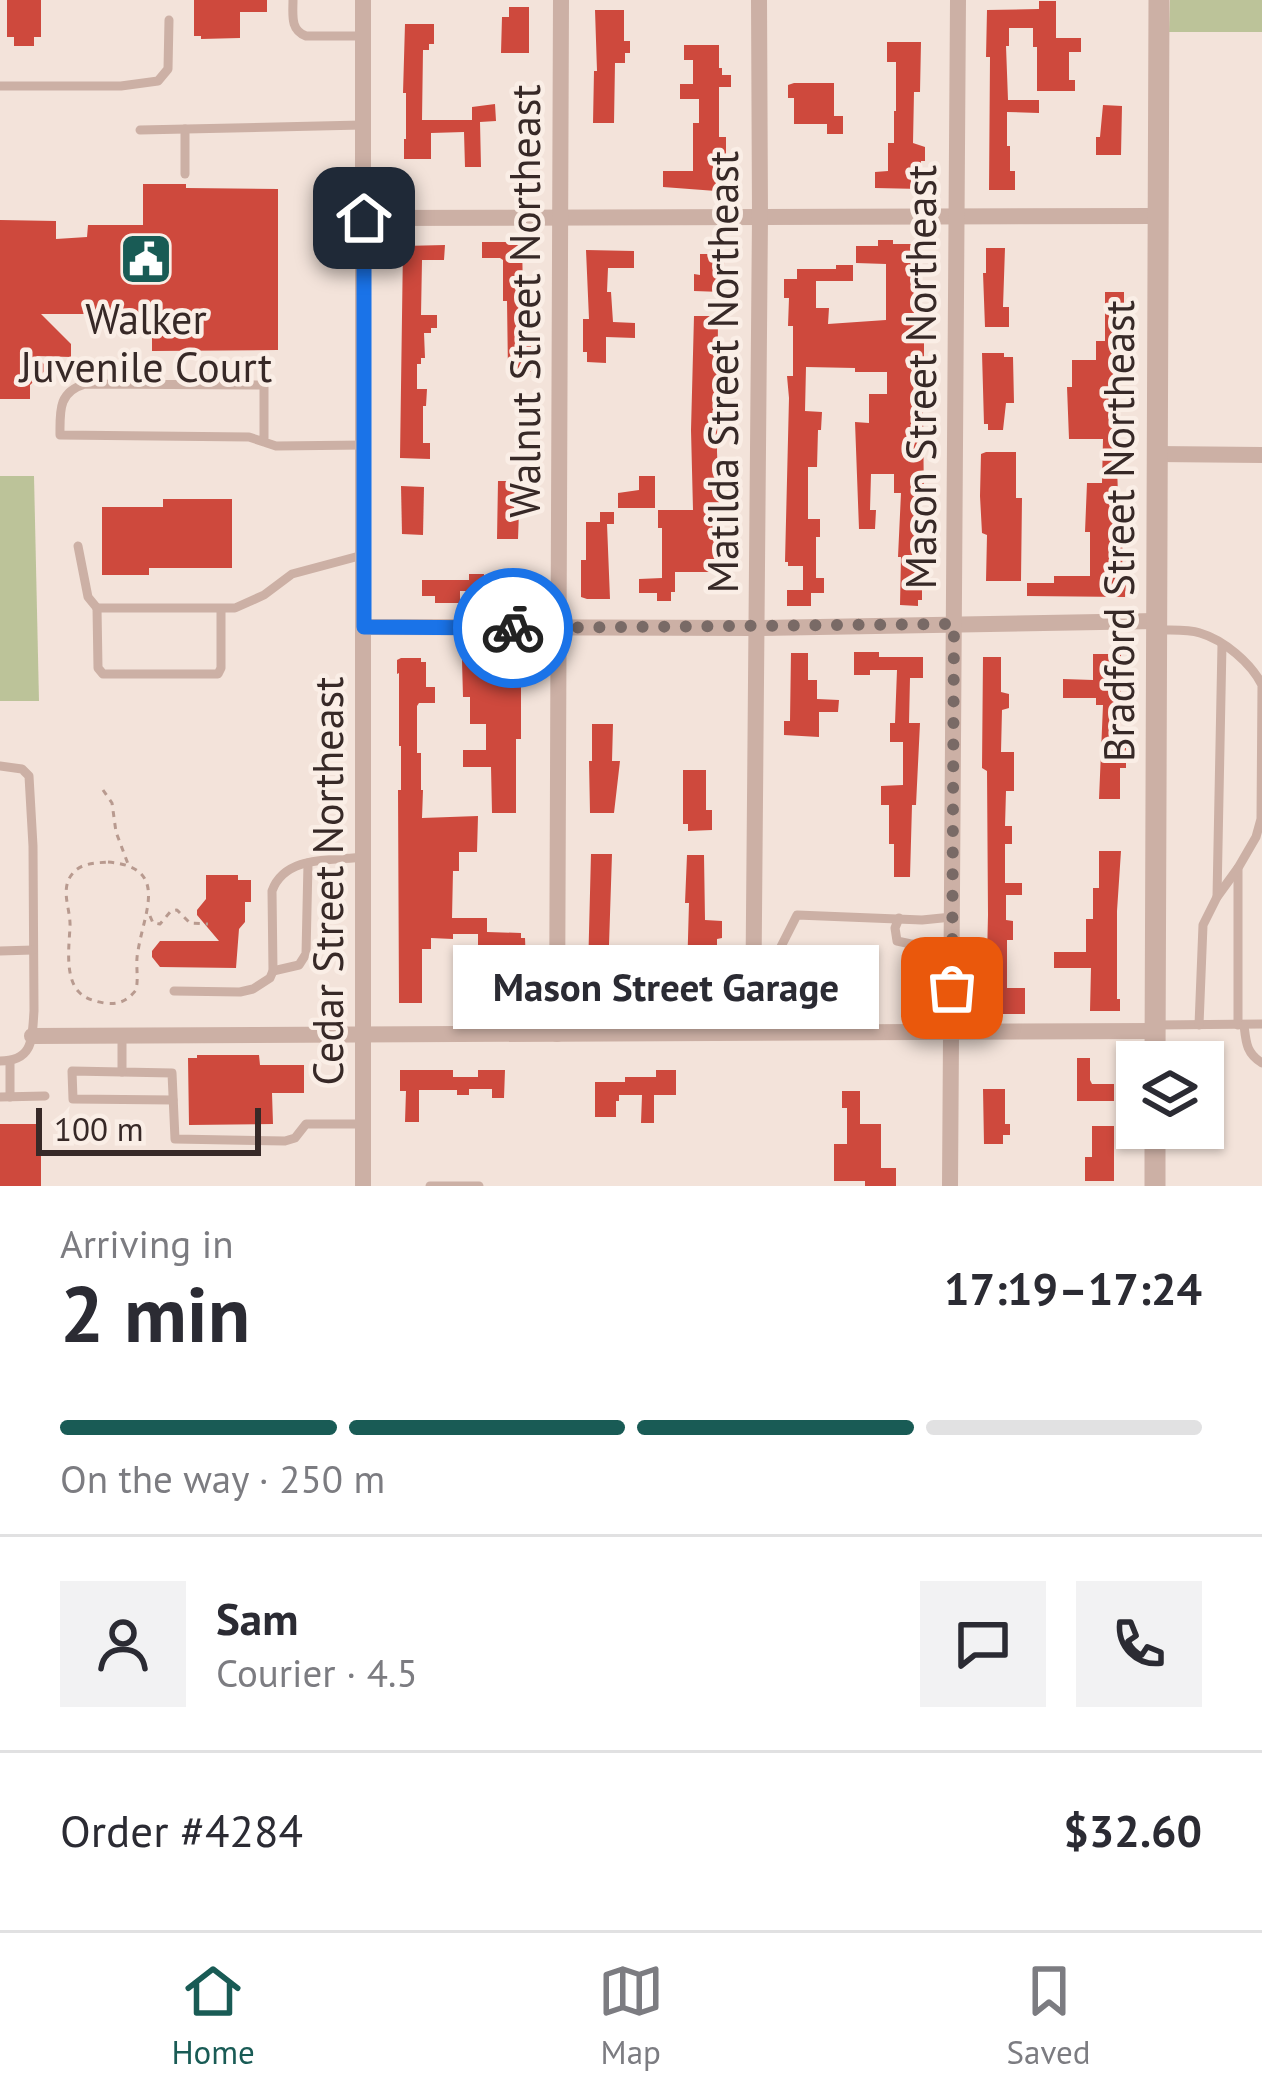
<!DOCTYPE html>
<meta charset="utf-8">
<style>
body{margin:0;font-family:"PT Sans",sans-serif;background:#f2f2f3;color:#2b2b33;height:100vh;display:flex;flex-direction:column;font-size:45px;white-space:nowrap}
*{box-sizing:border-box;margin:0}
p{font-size:39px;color:#7c7c81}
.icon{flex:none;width:66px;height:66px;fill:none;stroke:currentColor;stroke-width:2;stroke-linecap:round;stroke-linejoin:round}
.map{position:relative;height:1186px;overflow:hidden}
.details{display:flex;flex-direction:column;background:#fff;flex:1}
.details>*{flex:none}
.fabs{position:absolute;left:1116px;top:1041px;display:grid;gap:24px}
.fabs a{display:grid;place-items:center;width:108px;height:108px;border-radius:0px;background:#fff;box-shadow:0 3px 9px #0004;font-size:60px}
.scale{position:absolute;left:36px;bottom:30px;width:225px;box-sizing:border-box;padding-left:12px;border:6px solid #372927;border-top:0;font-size:33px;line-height:42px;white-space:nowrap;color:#372927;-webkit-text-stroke:9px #faeee6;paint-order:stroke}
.pin{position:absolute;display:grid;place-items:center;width:102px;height:102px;color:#fff;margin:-51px;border-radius:24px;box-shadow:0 6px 18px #0006}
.courier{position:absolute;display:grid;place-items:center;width:120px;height:120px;margin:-60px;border:9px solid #1a73e8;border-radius:50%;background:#fff;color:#222;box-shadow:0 3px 15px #0007}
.bubble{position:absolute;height:84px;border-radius:0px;background:#fff;box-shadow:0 3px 9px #0004;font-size:39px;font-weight:800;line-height:84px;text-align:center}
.overview em{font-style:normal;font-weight:800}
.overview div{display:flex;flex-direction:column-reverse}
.overview{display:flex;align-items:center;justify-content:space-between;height:204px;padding:0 60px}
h1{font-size:78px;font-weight:800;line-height:90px}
.bar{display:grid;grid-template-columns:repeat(4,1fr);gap:18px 12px;align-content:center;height:144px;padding:0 60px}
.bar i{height:15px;border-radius:9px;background:#e1e1e2}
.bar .selected{background:#195b55}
.bar p{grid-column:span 4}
.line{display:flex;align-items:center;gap:30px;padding:0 60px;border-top:3px solid #e1e1e2}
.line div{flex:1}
.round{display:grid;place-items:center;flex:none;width:126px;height:126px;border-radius:0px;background:#f2f2f3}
.tabs{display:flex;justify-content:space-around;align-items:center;height:168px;border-top:3px solid #e1e1e2;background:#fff;font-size:33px;color:#7c7c81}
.tabs a{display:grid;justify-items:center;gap:6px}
.tabs .selected{color:#195b55}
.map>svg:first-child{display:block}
</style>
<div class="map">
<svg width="1262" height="1186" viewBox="0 0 1262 1186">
<rect width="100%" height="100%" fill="#f3e3da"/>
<g fill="#bcc399">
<path d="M1170,0h92v32h-93z"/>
<path d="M0,476h34l5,225h-39z"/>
</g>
<g fill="#ce493d">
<path d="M7,0h34v37h-7v9h-20v-9h-7z"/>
<path d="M194,0h73v12h-27v26l-39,1v-3h-7z"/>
<path d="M1039,1h17v37h25v14h-12v28h6v11h-38v-44h-4v-19h-24v18h-3l2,54h31v13l-32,-1v34h3v25h5v19h-26l1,-133h-4l1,-47 52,-1z"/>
<path d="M509,7h20v46h-28l1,-36h7z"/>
<path d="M595,10h29v31h6v12h-5v10h-10l-1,60h-21l1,-52h3z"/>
<path d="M405,24h29v20h-5v6h-6l-1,70h50v-13l23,-3 1,17 -16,1 1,45h-16l-1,-35 -33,1v26h-27v-20h2v-46h-3z"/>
<path d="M887,42h34l-1,50h-6l-1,51 12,4v14h-4v28l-46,-1v-16l13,-1v-28h6v-32h2v-49h-9z"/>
<path d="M684,45h35v23h3v7h9v12h-12v50h7v18h-9l-1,36 -53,-4v-16h30v-48h6v-24h-19v-15h13v-24h-9z"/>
<path d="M794,83h40v33h9v18h-16v-10h-33v-26h-6v-13z"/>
<path d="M1103,105l19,1 -1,49h-25v-18h4z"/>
<path d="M143,184h43v4l92,1v161l-126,1v-37h-111l30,30v13l-35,-1 12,12 -18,17v14h-30v-179l56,1v18l31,-2 1,-12h55z"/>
<path d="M878,240h15v4h29v20h-8v52h6l-1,25h5v22h-10l-1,47h10l1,95 -7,-1v50l1,11h4v35h-4v6l-18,-1 1,-48h-3l3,-64h-7v-19h-23l-1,36h6l-1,19h-16l-4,-107 14,1v-29h18v-22h-32v-4l-49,-1 -1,44 17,1 -1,18h-3l-1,37h-9v52h12v18h-4v41h8v15h-13v13h-24v-16h16v-24h-15v-4h-3l4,-164 -2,-22h6v-50h-5l1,-28h-5v-19h13v-10h39v-4h17v16h-37v27h13l-1,16 58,-4v-56l-30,-1v-17h22z"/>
<path d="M482,242h40l2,104h7v26h-23l-1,-71h-4v-41l-3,-2h-18z"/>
<path d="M445,245l-1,15h-22l-1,55h16v13h-6v5h-7l1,25h-4v6h-4v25h10l-1,17h-3v37h7v16l-30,-1 3,-212z"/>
<path d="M986,248h19l-2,59h6v20h-24l-2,-54h3z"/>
<path d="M586,250l48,1v17h-26l-1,24h4l2,30 22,1v15l-29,-1v26l-19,-1v-10h-4v-33h6z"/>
<path d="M700,254h25l-3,38 -28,-1v-17l6,1z"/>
<path d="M1105,292h19v41h-6l2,133h-3l1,29h-5l1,23h9l-1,63h4l-1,16 -98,-1v-13h27v-7h36v-44h-5l2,-49h15l1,-44h-34l-2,-52h5v-27h24v-19h9z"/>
<path d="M694,316h24l-1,136 5,120h-47v20h-4v9h-14v-8h-18v-14l23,-1v-50h-4v-18h35l-2,-80z"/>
<path d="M982,353h22v4h9l1,46h-8l-3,27h-15v-6h-4z"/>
<path d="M986,452h30v46h6l-1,83h-35l1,-46 -5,-2 -2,-37 1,-42z"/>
<path d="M639,476h16v32h-37v-15l21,-3z"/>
<path d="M498,481h17l-1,30h5l-1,28h-21z"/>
<path d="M401,486l23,1 -1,48 -21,-1z"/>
<path d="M163,499h69v69h-83v7h-47v-68h61z"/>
<path d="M600,512h14v12h-7l3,75h-23l-6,-2v-37h5v-38h14z"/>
<path d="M469,574h15v4h31v25h-18v-12h-37v12h-25v-7h-13v-16h47z"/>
<path d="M854,652h25v5h44v21h-13l-1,45h11l-4,82h-4l-2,72h-16v-33h-5v-39h-8v-19l22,-1v-43h-13v-19h5l2,-53h-27v5h-16z"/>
<path d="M791,653h17v27h9v19l22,1 -1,12h-19v25l-35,-2v-14h6z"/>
<path d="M1093,654h28l-1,78h6v36h-6v31h-21l4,-94h-7v-7h-33v-19l30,1z"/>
<path d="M983,657h18v35l8,2v14l-7,2 -1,42h13v39h-8l-1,35h7v18h-7v39h17v12h-16v25l7,1v19h-6v48h18v26h-47v-56h9l1,-43 -1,-144 -5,-3z"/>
<path d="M401,658h20v4h5v25h9v16h-16l-2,3v47h4v37h2l-1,28 56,-2 -1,36h-18v19h-6l-1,47h35v14l34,1v5h4l1,26v38h-5v2h-27v-38h-16v-32h-25v5l-22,-1v11h-9v54h-23l-1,-213h3v-44h-2v-73l-2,1v-14z"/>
<path d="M462,660l60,1v4h6v12h-7v62h-5v74h-24l-1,-46h-28v-17h23v-26h-16v-27h-7z"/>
<path d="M592,724h21l-1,37h8l-6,52h-24l-1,-52h3z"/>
<path d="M683,770h23v40h6v20l-24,1v-7h-5z"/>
<path d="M1099,851h22l-4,60v88h3v12h-30l1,-43h-37v-16h32v-33h7v-31h6z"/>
<path d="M591,854h21l-4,121h31v11h-14v23l-38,1z"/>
<path d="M687,855h17l1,65 17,1v17l-5,1v70h-35l1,-24h-15v-12h19l2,-70h-4z"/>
<path d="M206,875h32v5h13v22h-6v20l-6,7 -3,39 -76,-1 -8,-10v-6l8,-10h59l-22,-26v-5l9,-11z"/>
<path d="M818,961v5h27l1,32h-5l1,9 -46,4v-8h-4l-1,-35h13v-6z"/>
<path d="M197,1055h62l1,10h44v28h-32l1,31 -84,1 -1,-67h9z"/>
<path d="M1077,1058h13v22l2,4h22v17h-37z"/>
<path d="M400,1070h53v7h25v-7h27l-1,28h-12v-9h-23v6h-12v-5h-38v32h-14l1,-31h-6z"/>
<path d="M656,1070h20v25h-22v28h-13l1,-28h-23v6h-3v16h-21v-35h30v-5h31z"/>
<path d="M983,1089h22v35h5v11h-7v9h-19z"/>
<path d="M842,1091h18v33h21v44h15v18h-31v-5h-31v-37h13v-36h-5z"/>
<rect x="0" y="1124" width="41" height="62"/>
<path d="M1092,1126h22v55h-29v-24h7z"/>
</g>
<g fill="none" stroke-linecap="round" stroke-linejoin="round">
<g stroke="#b89a8f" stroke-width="3" stroke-dasharray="6 6" stroke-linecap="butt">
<path d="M103,790l9,13 4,29 12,32"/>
<path d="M108,862c62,5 36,50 30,89 -3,13 1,26 -2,39 -9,11 -17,15 -32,13 -10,-2 -19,-4 -26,-12 -13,-15 -9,-45 -8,-64 1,-18 -11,-38 3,-54 8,-10 23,-10 35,-11z"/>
<path d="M150,916l3,7 7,1 11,-13 6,-1 13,13 18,1"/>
</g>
<g stroke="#ccb0a5" stroke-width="9">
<path d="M293,0c0,15 -3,30 13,36h57"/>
<path d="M0,86h121l37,-5 10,-12 1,-49"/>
<path d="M185,129v45"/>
<path d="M140,130l222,-5"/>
<path d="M264,442v-57l-179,-1c-27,8 -25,27 -25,51l189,2 27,9 88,-1"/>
<path d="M78,546l10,51 9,11"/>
<path d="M221,608v60l-3,6h-115l-5,-6 -1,-60h138l29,-13 28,-21 71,-19"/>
<path d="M1160,630c13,0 28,-1 40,3 24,7 51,30 62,52l-1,134 -5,18 -18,31v157"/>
<path d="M0,766l22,3 7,7 4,70 1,165c-2,27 0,50 -34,50"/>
<path d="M1217,897l5,-253"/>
<path d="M899,918l-4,10 2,13 14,3h41"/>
<path d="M0,951l33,-1"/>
<path d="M273,971l26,-6 7,-11 2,-91"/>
<path d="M174,991l66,1 13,-3 17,-11 3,-7 -1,-80c13,-36 59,-30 92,-34"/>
<path d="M756,996l41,-81 125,5 30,-3"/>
<path d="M1155,1025l107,-1"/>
<path d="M1199,1025l4,-100 14,-28 21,-29"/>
<path d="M1244,1025c2,17 2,28 18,38"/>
<path d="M122,1036v36l50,1 3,66 110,2 10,-3 11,-14h57"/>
<path d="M10,1062v35"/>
<path d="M122,1072l-50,-1 1,28 100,1"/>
<path d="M0,1097l45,-1"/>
<path d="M430,1186h49"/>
</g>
<g stroke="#ccb0a5" stroke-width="16">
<path d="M363,218l795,-2"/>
<path d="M1157,454l105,1"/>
<path d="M363,627l393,1 400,-7"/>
<path d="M753,1032l7,-816 -1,-216"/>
<path d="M557,1034l4,-1034"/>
<path d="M32,1036l1123,-5"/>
<path d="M363,1186v-1186"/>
<path d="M950,1186l8,-1186"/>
</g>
<g stroke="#ccb0a5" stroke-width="21">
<path d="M1155,1062l4,-1062"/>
<path d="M1155,1186v-58"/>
</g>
</g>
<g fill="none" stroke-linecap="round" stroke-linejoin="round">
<path stroke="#796a66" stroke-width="12" stroke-dasharray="0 21.6" d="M513,628l441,-4 -2,364"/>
<path stroke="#1a73e8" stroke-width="15" d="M364,218v409l149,1"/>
</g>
<defs>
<g id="civic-square" transform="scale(2.7)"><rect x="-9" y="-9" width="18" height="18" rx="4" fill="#195b55" stroke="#faeee6"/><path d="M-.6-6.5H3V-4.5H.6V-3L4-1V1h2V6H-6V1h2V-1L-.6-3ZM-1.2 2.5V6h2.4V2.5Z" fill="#fff"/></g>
</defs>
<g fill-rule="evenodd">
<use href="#civic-square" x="146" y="259"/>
</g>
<g text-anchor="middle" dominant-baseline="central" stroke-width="9" stroke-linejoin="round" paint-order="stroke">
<g font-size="42" fill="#372927" stroke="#faeee6">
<text transform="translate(524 301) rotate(-90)">Walnut Street Northeast</text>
<text transform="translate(722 372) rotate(-90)">Matilda Street Northeast</text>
<text transform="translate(920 377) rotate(-90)">Mason Street Northeast</text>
<text transform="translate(1118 531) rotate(-90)">Bradford Street Northeast</text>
<text transform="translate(327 881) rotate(-90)">Cedar Street Northeast</text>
</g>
<g font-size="42" fill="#372927" stroke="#faeee6">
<text x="146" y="318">Walker<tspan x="146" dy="48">Juvenile Court</tspan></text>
</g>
</g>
</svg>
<div class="fabs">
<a><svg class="icon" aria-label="layers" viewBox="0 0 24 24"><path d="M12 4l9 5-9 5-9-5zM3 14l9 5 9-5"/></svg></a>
</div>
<div class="scale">100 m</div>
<div class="pin" style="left:952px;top:988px;background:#ea580c"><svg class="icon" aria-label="bag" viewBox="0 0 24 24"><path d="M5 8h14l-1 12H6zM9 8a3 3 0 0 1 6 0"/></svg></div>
<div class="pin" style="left:364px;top:218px;background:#1f2937"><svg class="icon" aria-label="home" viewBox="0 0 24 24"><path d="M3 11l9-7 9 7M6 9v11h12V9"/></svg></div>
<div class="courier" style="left:513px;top:628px"><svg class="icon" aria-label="bike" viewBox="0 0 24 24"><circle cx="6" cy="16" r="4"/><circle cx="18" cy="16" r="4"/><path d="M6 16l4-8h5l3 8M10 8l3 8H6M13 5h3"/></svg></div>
<div class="bubble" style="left:453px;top:945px;width:426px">Mason Street Garage</div>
</div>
<section class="details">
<div class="overview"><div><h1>2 min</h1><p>Arriving in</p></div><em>17:19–17:24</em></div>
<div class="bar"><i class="selected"></i><i class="selected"></i><i class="selected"></i><i></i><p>On the way · 250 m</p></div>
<div class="line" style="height:216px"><a class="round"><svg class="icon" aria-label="person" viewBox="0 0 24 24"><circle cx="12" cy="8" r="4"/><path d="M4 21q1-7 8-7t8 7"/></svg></a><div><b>Sam</b><p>Courier · 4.5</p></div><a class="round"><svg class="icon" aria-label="chat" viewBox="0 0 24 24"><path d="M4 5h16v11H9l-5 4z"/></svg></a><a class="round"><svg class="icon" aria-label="phone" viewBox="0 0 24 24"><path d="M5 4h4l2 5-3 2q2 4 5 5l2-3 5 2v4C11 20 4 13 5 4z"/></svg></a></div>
<div class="line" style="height:156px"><div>Order #4284</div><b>$32.60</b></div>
</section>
<nav class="tabs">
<a class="selected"><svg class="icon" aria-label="home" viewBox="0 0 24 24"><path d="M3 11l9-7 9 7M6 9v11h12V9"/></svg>Home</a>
<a><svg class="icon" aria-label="map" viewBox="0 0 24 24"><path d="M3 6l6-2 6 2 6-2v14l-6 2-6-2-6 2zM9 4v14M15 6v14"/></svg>Map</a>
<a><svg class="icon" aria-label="saved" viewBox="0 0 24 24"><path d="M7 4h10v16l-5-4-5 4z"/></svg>Saved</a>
</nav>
